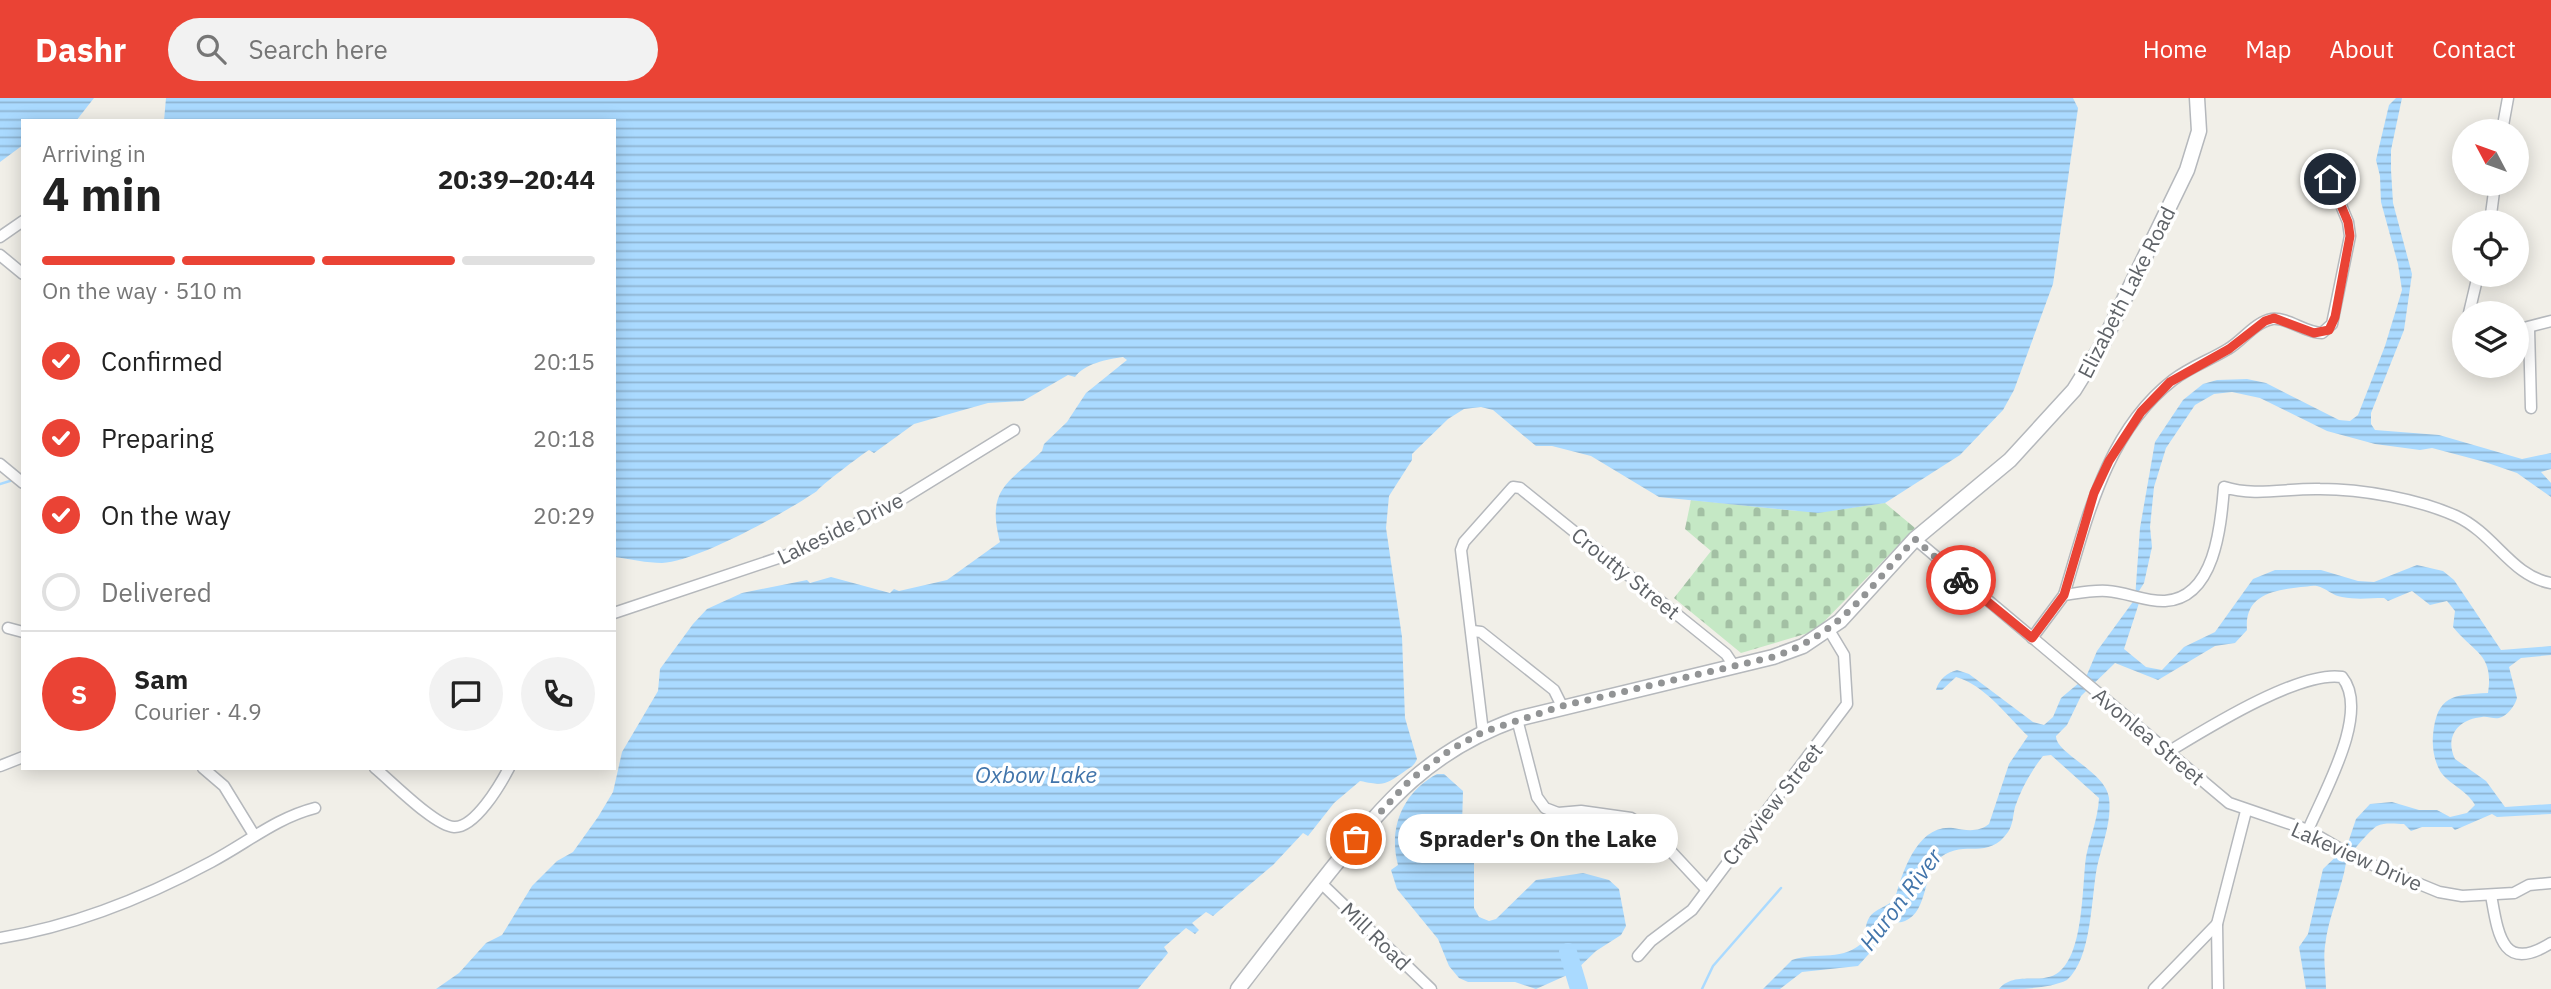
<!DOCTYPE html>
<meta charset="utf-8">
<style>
body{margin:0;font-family:"IBM Plex Sans",sans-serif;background:#f2f2f2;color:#222;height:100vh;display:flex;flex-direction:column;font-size:26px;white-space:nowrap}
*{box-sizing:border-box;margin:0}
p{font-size:23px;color:#767676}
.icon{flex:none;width:38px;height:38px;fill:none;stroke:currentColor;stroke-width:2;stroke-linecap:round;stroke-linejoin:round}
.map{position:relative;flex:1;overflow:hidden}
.details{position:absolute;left:21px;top:21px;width:595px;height:651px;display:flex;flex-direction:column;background:#fff;border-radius:0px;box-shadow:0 4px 18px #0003}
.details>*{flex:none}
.needle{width:46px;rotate:311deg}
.tools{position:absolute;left:2452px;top:21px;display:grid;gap:14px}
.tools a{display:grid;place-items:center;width:77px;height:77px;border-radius:50%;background:#fff;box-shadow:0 4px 18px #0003;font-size:35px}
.pin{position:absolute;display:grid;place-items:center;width:60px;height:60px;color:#fff;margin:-30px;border:4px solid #fff;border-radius:50%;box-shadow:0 2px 7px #0007}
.courier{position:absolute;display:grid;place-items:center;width:70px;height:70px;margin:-35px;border:5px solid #ea4335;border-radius:50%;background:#fff;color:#222;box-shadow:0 2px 9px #0007}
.bubble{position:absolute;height:49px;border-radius:24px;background:#fff;box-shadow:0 4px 18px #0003;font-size:23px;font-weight:700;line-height:49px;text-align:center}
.head em{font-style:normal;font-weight:700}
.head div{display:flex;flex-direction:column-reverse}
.head{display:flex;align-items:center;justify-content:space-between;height:119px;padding:0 21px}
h1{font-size:46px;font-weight:700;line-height:52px}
.bar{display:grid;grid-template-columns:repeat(4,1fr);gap:10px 7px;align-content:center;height:84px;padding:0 21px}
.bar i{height:9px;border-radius:5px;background:#e0e0e0}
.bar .on{background:#ea4335}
.bar p{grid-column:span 4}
.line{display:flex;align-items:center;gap:18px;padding:0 21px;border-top:2px solid #e0e0e0}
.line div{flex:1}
.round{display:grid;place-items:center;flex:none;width:74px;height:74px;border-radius:37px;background:#f2f2f2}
ol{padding:0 21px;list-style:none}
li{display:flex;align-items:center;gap:21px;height:77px}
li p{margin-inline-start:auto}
li .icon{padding:7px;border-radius:50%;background:#ea4335;color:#fff;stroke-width:4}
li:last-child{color:#767676}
li i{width:38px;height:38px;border:4px solid #e0e0e0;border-radius:50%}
header{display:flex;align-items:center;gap:42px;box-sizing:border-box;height:98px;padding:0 35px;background:#ea4335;color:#fff}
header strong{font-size:33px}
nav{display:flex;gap:38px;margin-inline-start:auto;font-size:24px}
.search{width:490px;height:63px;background:#f2f2f2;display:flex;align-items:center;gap:18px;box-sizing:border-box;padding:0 24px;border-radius:38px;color:#767676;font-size:26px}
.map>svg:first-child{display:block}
</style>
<header>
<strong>Dashr</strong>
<div class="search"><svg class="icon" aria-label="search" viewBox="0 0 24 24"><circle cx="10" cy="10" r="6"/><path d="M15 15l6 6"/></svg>Search here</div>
<nav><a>Home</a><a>Map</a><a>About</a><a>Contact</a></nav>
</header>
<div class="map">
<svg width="2551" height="891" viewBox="0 0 2551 891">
<defs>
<pattern id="cemetery-stones" width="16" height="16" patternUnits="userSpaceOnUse" patternTransform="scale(1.75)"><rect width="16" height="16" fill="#c5e8c5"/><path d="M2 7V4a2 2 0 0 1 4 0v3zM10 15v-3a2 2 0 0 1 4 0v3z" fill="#a3c0a4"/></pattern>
<pattern id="water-rules" width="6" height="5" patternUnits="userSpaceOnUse" patternTransform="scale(1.75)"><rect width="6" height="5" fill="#aadaff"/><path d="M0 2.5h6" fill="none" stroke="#8eb4d2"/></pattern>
</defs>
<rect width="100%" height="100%" fill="#f1efe8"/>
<path fill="url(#cemetery-stones)" d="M1691,402l107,11h30l57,-8 30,25 -100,103 -74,22 -67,-55 37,-47 -26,-22z"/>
<g fill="url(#water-rules)">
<path d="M0,0h94l-18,23h-53v24l-23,17z"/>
<path d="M166,0h1907l5,10 -25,176 -39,106 -11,20 -43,45 -75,48 -67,10 -159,-16 -68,-41 -39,-10h-16l-43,-36 -12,-3 -17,2 -16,10 -36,35v6l-23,36 -3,32 16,109 3,81 12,41c-3,7 -6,8 -12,12 -20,14 -20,15 -45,10l-26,22 -26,33 -5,-3 -30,32 -60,51 -7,-4 -14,11 7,7 -4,4 -9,-6 -22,19 4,6 -30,36h-702l23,-16 27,-30 16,-8 30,-49 25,-25 16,-9 25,-35 15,-25 9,-40 36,-61 2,-22 33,-45 14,-15 35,-16 65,-13 3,3 21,-6 59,16 4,-4 5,2 48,-11 53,-38c-14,-54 8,-58 42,-91l2,-7 23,-22 19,-29 41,-33 -4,-3c-16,2 -39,7 -48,20l-7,-2 -45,26 -35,2 -74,21 -40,29 -5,-3c-8,5 -50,37 -52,41 -31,21 -118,70 -155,72 -15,0 -32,-4 -48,-6v-436h-450z"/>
<path d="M2396,0h6l-11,52v20l2,33 19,71 -8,56 -33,83v11l4,6 64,5 83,24 29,-6v16l-10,3 10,11v14l-34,-24 -32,-11 -53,-14 -12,2 -45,-6 -48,-13 -67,-33 -28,-6 -18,2 -19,11 -29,43 -12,39 -4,40 2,20 -8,36 -5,8v12l-15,46 22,18 16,3 22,-23 31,-15 38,-53 22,-9h46l37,11 16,1 43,-17 26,6 11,9 47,70 50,-4v9l-30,3 -12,9 8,31c-2,8 -10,18 -18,20 -6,1 -12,-2 -17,-1 -23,2 -38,19 -27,42l31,22 19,26 46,-3v10l-54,3 -5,-3 -37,16 -3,-3h-30l-11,4 -7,-7c-8,0 -19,-2 -27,2 -6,3 -30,30 -31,37 -4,26 -18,54 -21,83 -2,13 1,29 1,43h-20l-7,-42 9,-13 15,-65 24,-23 9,-27 14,-15 22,-2 27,8h18l13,7 17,-4 8,-8c-9,-16 -27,-21 -35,-34 -6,-11 -8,-24 -7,-36 4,-40 20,-40 55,-42 6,-39 -14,-40 -35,-66l2,-16 -8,-10 -17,4 -18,-14 -24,10 -4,-3c-14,0 -27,2 -42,-1 -9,-1 -16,-9 -25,-11 -6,-1 -10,1 -16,1 -28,3 -57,8 -54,43l-12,13 -20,3 -57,34 -43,-17 -34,33 -14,29 -11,11c-1,17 50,36 53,62 3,24 -7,47 -12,69 -6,31 -5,91 -30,113 -18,9 -47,9 -68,9 16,-19 43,-3 60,-17 25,-20 23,-86 27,-115 4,-20 12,-38 13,-59l-48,-43 -8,1c-12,15 -22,33 -28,51 -2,8 -2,18 -7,25 -20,29 -43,7 -67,25 -19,15 -12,54 -36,64 -7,3 -14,-1 -21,2l-8,23 -18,20 -56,6 -22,17h-17l29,-29c26,-9 52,3 73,-20 0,-33 13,-26 30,-41 7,-26 22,-75 58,-71 12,2 25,5 36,-4l20,-60 19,-28c-21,-20 -43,-51 -72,-59l-14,13h-6c3,-11 11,-17 21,-20l12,4 64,48 11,3 9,-8 8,-19 25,-21 11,-26 38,-52 5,-71 15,-86 28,-42 20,-16 14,-4 30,-1 19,4 73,37 11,1 8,-6 27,-69 17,-56 -4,-26 -17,-62 -1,-26 -4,-16 13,-55z"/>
<path d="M1437,676h7l19,17 -1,34 12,36v47l5,9 10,4 7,-2 40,-39 47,-7 26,7 10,9 7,37 -5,9 -25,16 -22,21 -38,17 -21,-7h-47l-9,-4 -10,-12 -11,-27 -41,-50 -6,-19 7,-5c-10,-37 5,-73 39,-91z"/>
</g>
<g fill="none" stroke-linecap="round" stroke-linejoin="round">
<g stroke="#aadaff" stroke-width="2.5">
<path d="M0,386l13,-4"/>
<path d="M1702,891l11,-23 68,-78"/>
</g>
<path stroke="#aadaff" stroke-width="18" d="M1568,854l11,37"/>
<g stroke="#b5b8bc" stroke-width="13">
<g id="minor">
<path d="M2502,33l6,-33"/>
<path d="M2490,124l5,-38"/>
<path d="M0,139l23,-16"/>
<path d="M0,157l23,19"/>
<path d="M2469,215l9,-38"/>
<path d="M2529,230l2,80"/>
<path d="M2516,232l35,-9"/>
<path d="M0,366l23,19"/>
<path d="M1915,441l314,264 79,27 48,28 83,34 23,4 52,-3 15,-8 22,-2"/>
<path d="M2064,497c23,-76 42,-163 109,-215 17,-13 37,-20 55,-31 14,-8 27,-27 44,-30 16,-2 33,14 50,14l10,-9 18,-88 -2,-14 -18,-43"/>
<path d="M614,515l197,-66 83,-43 120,-74"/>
<path d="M8,530l15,4"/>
<path d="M1473,533l8,1 73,58 8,16"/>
<path d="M2032,540l32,-43c14,-2 29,-5 43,-4 19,1 39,11 58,10 51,-3 56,-78 59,-114 31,10 63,1 96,2 42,0 98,10 136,27 39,18 55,60 95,67"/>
<path d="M1517,621l20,78 8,11 13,5 23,-2 50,7 20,12 55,59"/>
<path d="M1483,634l-22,-182 3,-8 49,-55 7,1 206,166 8,12"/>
<path d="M2168,654c38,-23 132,-82 174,-75 29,35 -19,117 -34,153"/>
<path d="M0,668l23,-9"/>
<path d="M203,670l21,18 30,49"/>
<path d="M375,670c17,14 60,58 79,59 21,1 46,-42 55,-59"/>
<path d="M1321,785l110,106"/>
<path d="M2491,797c7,39 11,79 60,48"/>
<path d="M0,840c75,-12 144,-40 211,-76 36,-19 65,-44 104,-54"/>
<path d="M1638,858l13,-15 41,-31 155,-206 -3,-49 -15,-25"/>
<path d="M2154,891l63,-65"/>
<path d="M2218,891l-1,-65 29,-113"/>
</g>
</g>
<g stroke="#b5b8bc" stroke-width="17">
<path id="tertiary" d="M1238,891c30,-39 61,-79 92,-118 58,-71 98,-120 187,-152l256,-62 30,-11 37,-25 75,-82 95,-79 64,-70 28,-45 85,-175 12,-39 -2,-33"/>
</g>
<use href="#minor" stroke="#fff" stroke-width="10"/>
<use href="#tertiary" stroke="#fff" stroke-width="14"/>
</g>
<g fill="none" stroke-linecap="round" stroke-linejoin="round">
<path stroke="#929495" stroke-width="7" stroke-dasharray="0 12.6" d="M1356,741l54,-59 40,-30 33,-18 79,-26 211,-49c71,-25 93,-67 142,-118l46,41"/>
<path stroke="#ea4335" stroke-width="9" d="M1961,482l71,58 32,-43 30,-102 15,-32 32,-49 29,-30 59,-33 36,-28 9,-3 40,15 15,-3 6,-13 15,-81 -2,-14 -18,-43"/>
</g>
<g text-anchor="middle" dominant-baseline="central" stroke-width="7" stroke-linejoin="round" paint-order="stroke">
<g font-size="21" fill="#5f6368" stroke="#fff">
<text transform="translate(2126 194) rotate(-63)">Elizabeth Lake Road</text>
<text transform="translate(840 430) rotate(-26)">Lakeside Drive</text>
<text transform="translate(1626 475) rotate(39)">Croutty Street</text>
<text transform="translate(2149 638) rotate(40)">Avonlea Street</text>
<text transform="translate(1772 706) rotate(-52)">Crayview Street</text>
<text transform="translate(2357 758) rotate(24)">Lakeview Drive</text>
<text transform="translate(1376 838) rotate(44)">Mill Road</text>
</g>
<g font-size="23" font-style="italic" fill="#4174aa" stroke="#fff">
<text x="1036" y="676">Oxbow Lake</text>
<text transform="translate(1900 801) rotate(-53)">Huron River</text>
</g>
</g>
</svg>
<div class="tools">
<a><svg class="needle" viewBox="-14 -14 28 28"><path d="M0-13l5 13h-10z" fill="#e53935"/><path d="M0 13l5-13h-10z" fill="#767676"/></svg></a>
<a><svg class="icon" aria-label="locate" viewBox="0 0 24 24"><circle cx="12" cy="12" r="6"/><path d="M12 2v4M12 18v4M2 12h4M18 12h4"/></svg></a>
<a><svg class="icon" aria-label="layers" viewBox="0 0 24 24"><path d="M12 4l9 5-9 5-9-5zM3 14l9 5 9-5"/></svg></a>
</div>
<div class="pin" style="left:1356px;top:741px;background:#ea580c"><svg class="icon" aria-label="bag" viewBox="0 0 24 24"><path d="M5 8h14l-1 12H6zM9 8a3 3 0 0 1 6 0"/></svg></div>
<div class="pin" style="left:2330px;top:81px;background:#1f2937"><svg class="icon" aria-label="home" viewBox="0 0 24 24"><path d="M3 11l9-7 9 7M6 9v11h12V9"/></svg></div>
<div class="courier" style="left:1961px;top:482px"><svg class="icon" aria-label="bike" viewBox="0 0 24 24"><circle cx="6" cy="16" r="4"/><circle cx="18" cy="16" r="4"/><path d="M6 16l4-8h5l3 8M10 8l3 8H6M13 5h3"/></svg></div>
<div class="bubble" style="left:1398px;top:716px;width:280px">Sprader's On the Lake</div>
<section class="details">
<div class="head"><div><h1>4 min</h1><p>Arriving in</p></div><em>20:39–20:44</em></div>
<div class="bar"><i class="on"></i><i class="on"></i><i class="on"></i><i></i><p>On the way · 510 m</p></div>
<ol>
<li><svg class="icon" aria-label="check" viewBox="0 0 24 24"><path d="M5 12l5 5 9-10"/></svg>Confirmed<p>20:15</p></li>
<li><svg class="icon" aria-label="check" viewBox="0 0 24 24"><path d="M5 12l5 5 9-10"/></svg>Preparing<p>20:18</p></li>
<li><svg class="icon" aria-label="check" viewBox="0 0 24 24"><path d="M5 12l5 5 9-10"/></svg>On the way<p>20:29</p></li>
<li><i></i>Delivered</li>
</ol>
<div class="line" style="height:126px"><b class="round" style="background:#ea4335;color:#fff">S</b><div><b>Sam</b><p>Courier · 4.9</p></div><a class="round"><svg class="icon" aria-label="chat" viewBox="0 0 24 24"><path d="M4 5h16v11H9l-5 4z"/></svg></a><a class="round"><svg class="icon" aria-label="phone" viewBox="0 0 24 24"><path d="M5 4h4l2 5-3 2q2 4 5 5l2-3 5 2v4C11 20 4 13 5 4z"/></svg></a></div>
</section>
</div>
